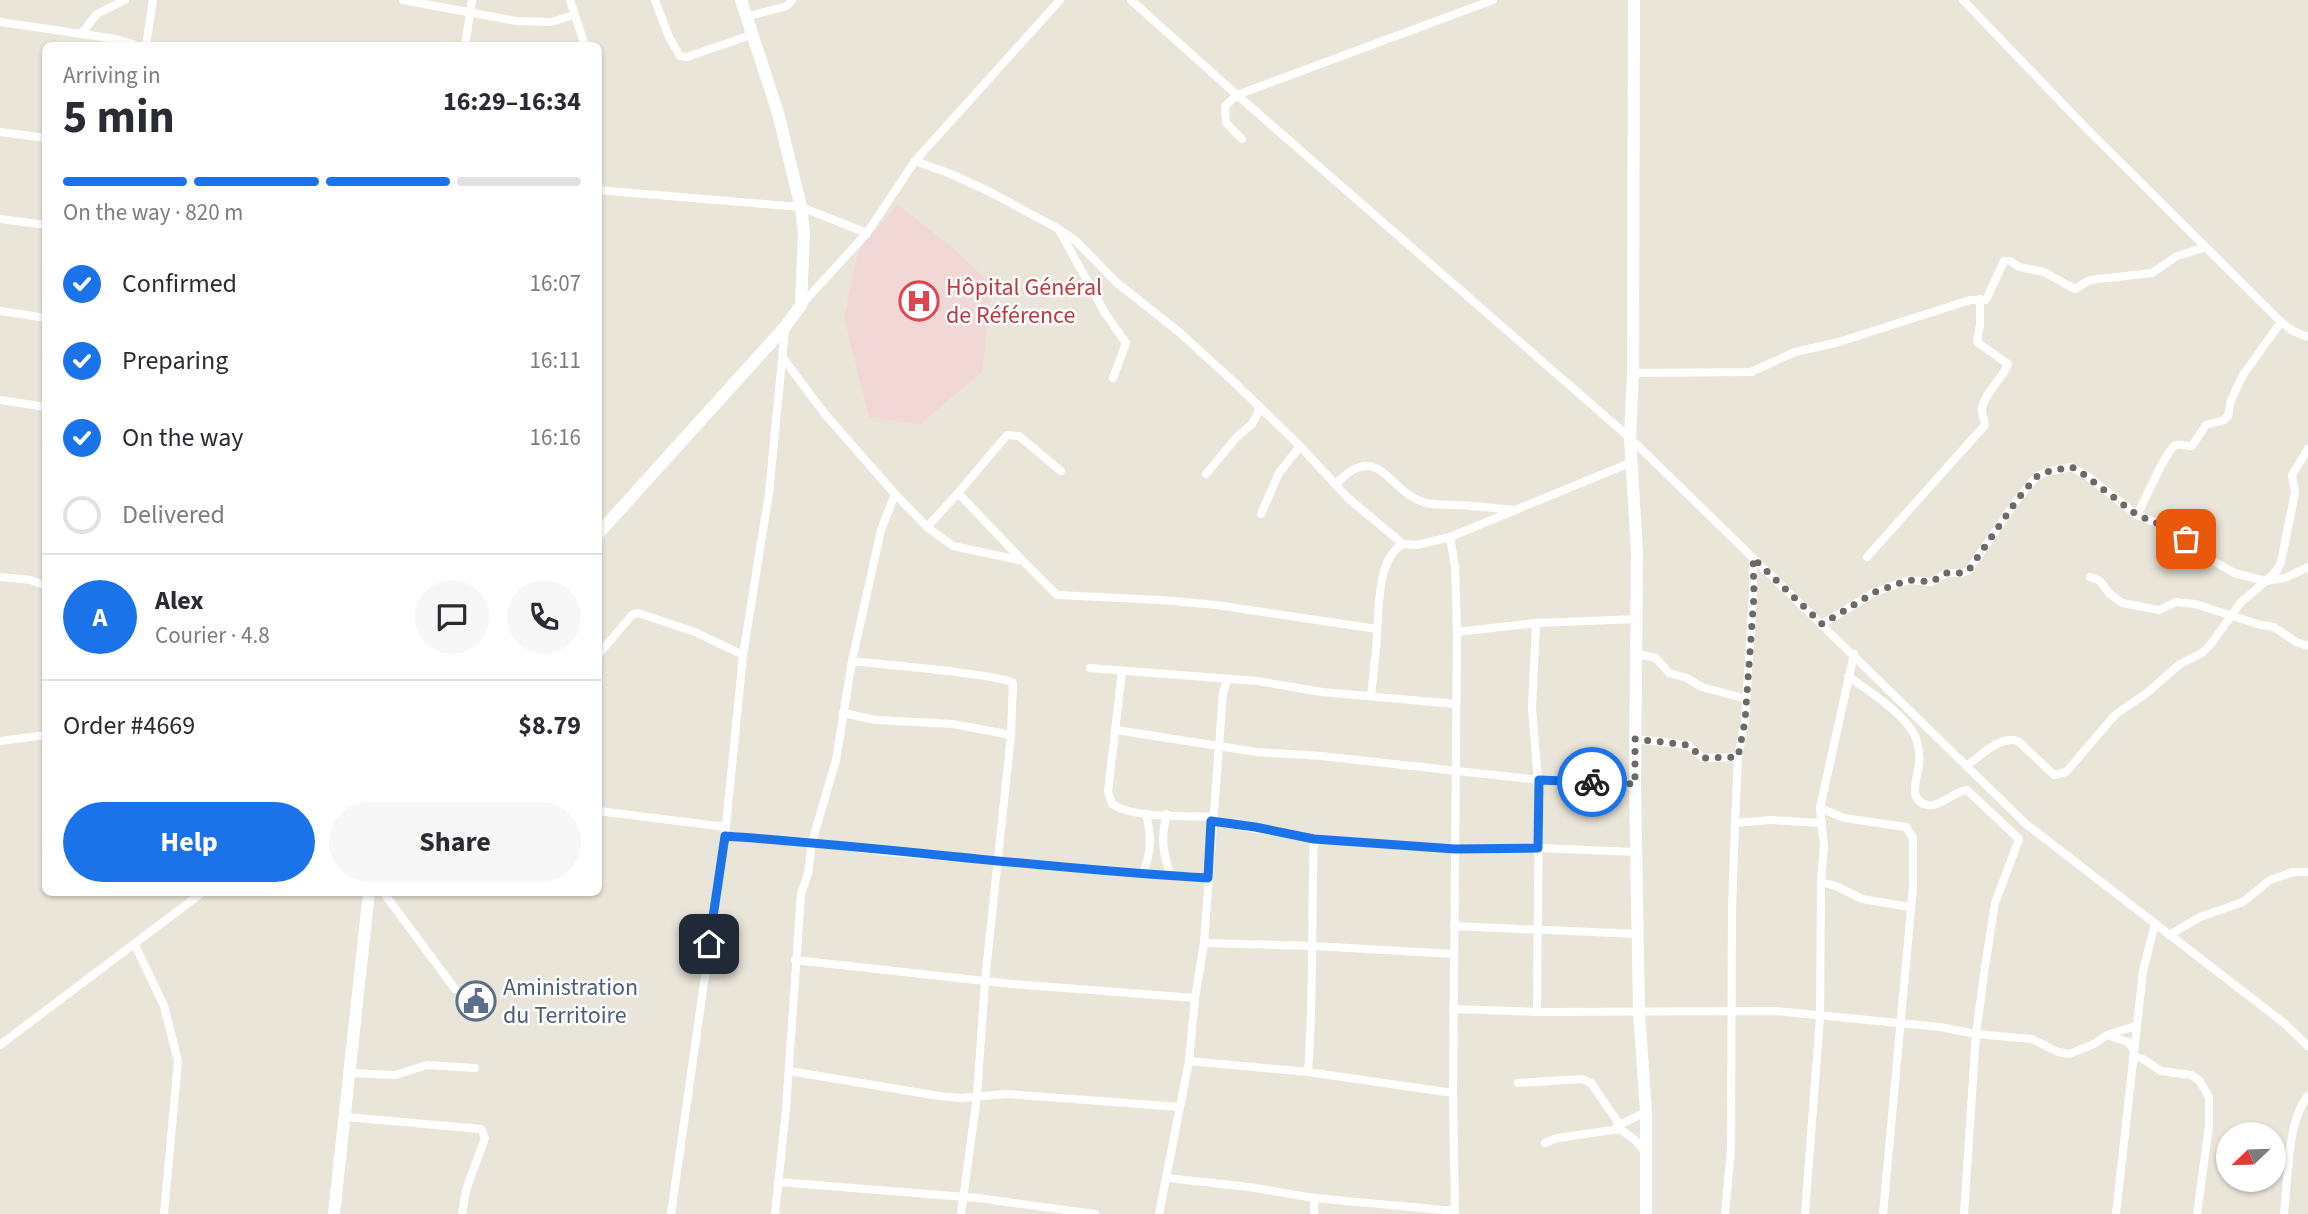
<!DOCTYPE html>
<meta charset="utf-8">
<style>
body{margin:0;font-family:"Source Sans 3",sans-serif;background:#f7f7f7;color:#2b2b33;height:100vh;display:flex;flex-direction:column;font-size:26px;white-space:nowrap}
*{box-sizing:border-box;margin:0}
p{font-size:23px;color:#7c7c81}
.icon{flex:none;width:38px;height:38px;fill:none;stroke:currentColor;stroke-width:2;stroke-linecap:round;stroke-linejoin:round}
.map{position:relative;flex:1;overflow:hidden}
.panel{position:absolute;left:42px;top:42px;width:560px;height:854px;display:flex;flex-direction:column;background:#fff;border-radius:10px;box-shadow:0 2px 5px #0004}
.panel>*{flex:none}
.needle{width:46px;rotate:247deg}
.buttons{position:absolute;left:2216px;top:1122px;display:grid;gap:14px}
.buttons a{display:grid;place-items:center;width:70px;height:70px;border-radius:50%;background:#fff;box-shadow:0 2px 5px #0004;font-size:35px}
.pin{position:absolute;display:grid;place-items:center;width:60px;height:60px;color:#fff;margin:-30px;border-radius:14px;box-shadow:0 4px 10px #0006}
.courier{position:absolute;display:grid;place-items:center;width:70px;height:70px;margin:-35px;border:5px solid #1a73e8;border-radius:50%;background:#fff;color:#222;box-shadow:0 2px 9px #0007}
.head em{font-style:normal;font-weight:700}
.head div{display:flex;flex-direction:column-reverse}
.head{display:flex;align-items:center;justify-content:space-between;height:119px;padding:0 21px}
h1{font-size:46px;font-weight:700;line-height:52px}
.bar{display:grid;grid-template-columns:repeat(4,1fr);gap:10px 7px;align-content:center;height:84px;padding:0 21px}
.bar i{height:9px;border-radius:5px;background:#e1e1e2}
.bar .current{background:#1a73e8}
.bar p{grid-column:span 4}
.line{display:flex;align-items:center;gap:18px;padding:0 21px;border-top:2px solid #e1e1e2}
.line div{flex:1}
.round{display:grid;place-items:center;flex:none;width:74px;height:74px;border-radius:37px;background:#f7f7f7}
ol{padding:0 21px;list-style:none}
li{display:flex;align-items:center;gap:21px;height:77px}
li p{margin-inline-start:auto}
li .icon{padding:7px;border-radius:50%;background:#1a73e8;color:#fff;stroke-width:4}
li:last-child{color:#7c7c81}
li i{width:38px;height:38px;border:4px solid #e1e1e2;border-radius:50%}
.action{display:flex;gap:14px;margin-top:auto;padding:14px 21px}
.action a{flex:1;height:80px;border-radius:42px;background:#1a73e8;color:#fff;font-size:28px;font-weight:700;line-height:80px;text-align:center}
.action a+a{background:#f7f7f7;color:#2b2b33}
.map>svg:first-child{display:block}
</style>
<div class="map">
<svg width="2308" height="1214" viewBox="0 0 2308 1214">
<rect width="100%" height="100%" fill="#eae5d9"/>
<path fill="#f1d8d6" d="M898,205l55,43 39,37 -10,87 -63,53 -50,-8 -25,-99 13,-62 10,-17z"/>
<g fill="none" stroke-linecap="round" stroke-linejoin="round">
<g stroke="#fff" stroke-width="8">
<path d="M403,0l113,21 35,1 23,-7"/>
<path d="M570,0l15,46"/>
<path d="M655,0l14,37 11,19 7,1 64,-22"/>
<path d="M1131,0l106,95 393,343 396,386 258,199 24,23"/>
<path d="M1963,0l121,126 197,196 12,9 15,6"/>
<path d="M745,17l42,-11 5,-6"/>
<path d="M0,22l116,17 24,7"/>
<path d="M81,34l16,-20 28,-14"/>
<path d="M146,46l7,-46"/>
<path d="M465,46l7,-46"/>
<path d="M0,132l46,6"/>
<path d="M1242,139l-16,-16 -1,-17 12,-11 256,-95"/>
<path d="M915,161l36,13 39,18 67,36 18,12 41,42 63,50 56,51 65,63 48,52 55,46 14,1 33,-8 182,-75"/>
<path d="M598,190l203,17 66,26"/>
<path d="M0,219l46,6"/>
<path d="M1059,230l46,83 21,30 -13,35"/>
<path d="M802,304l65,-71 48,-72 145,-161"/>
<path d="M0,311l46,7"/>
<path d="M783,358l41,55 71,81 32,33 26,19 70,15 34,34 105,5 54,5 161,24"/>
<path d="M1633,373l118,-1 44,-20 44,-10 131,-42h16l18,-39h6l9,6 25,5 31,17 15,-9 62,-7 25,-17 26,-8"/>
<path d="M0,400l46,7"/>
<path d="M2308,449l-16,26 3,18 -14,69 -4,8 -11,11 19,-3 23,-11"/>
<path d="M1206,474l31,-37 15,-13 7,-13 -2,-7"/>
<path d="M1336,484c43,-46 52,9 90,19 11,2 22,2 33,2 18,1 36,3 54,5"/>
<path d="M958,493l49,-58 12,1 42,35"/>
<path d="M1261,514l18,-41 21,-27"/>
<path d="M2137,515c7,-12 29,-66 39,-70 4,-1 12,1 16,1l14,-21 18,-5 4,-4 3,-16 12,-25 38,-53"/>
<path d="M927,527l31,-34 65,68"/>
<path d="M1450,537l5,30 2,65 -4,461 2,121"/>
<path d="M1867,557l118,-132c0,-6 -4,-11 -3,-17 3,-16 20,-28 26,-44l-31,-22 3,-17v-26"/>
<path d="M0,577l31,3 15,6"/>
<path d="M2090,577l10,4 9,12 13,10 37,7 17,-8 19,2 66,21 13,2 22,15 12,4"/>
<path d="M1536,623l-4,85 7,85 -2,219"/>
<path d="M1822,624l53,-32 34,-12 22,2 16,-9h14l7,-2 49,-71 19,-23 10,-5 25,-5 15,8 51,40 32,13 17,11 16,15 32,19 32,8"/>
<path d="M1457,632l79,-9 101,-4"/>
<path d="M1637,654l19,4 13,15 18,5 15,9 44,12"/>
<path d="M598,655l34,-40 6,-2 57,19 48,23"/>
<path d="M852,661c25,3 149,13 161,22l-2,52 -26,246 -8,115 -16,118"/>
<path d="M1090,668l167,13 65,11 134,12"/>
<path d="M1122,671l-14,121 4,12c22,15 73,11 100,13"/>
<path d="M1848,676c19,14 64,42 69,66 2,7 3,15 2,22 -1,13 -13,37 9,41 13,2 26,-14 39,-15l52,49 -24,64 -10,64 -9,67 -12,180"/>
<path d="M1371,696c2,-20 5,-41 6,-61 2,-26 0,-77 26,-91"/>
<path d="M843,713l33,7 77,4 58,11"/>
<path d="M1116,730l141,22 64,4 218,24 96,4"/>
<path d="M1635,739l53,6 15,13 35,-1"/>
<path d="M0,741l46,-6"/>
<path d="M1966,766c15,-10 34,-31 52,-25l36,34 12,-3 49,-57 33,-23 32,-28 22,-11 9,-9 30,-42 25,-21"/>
<path d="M1820,808l24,10 62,9 7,11v49l-30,327"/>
<path d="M598,811l128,16"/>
<path d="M1167,814c-7,23 -4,40 4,62"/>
<path d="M1211,821l103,18 141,10 83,-1 98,4"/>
<path d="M1735,823l35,-3 52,3"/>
<path d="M725,836l87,6 76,10 320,26"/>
<path d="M1143,873c8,-20 9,-37 3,-59"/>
<path d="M1821,882l15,4 26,13 48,8"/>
<path d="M383,892l72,97"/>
<path d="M1454,926l184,8"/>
<path d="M2169,935l31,-18 43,-15 27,-22 23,-8h15"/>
<path d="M1204,943l110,3 140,8"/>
<path d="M135,945l29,61 14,55 -14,153"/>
<path d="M795,960l217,24 183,14"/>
<path d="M1453,1009l84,3 238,-1 165,16 36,7 56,5 26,13 11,2 25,-10 13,-9 29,-9"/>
<path d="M2110,1036l18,6 6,8"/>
<path d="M0,1045l203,-153"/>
<path d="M2133,1056l10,3 18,12 30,4 8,5 10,17v29l-12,88"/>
<path d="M1189,1061l119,11 145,21"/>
<path d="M789,1071l150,25 22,2 46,-4 173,13"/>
<path d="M1308,1072c6,-78 3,-155 6,-233"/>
<path d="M351,1073l44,2 32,-10 48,3"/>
<path d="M1518,1083l64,-4 9,4 29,42"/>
<path d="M346,1117l135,12 4,9 -19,52 -4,24"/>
<path d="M1617,1126l29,-14"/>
<path d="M1545,1143l12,-5 63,-9 15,11 10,12"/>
<path d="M1167,1178l82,9 65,11 141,13"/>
<path d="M778,1182l200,16 117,16"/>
<path d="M671,1214l54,-378 18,-181 26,-162 16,-164"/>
<path d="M775,1214l11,-105 15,-215 7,-20 4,-32 24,-82 16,-99 29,-131 14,-36"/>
<path d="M1159,1214l30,-153 6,-63 9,-55 19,-250 4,-13"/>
<path d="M1314,1214v-16"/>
<path d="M1725,1214l6,-65 1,-239 3,-87 3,-66 7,-36 8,-126v-37"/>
<path d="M1805,1214l15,-197 1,-135 3,-36 -4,-38 34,-154"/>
<path d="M2116,1214l27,-243 12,-47"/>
<path d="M2284,1214c4,-32 3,-94 24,-118"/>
</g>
<g stroke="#fff" stroke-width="12">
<path d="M1634,0l-1,373 -3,65 7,114 -2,232 4,228 7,100v102"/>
<path d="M598,534l187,-207 16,-22 3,-72 -3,-26 -23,-94 -37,-113"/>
<path d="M334,1214l35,-322"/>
</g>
</g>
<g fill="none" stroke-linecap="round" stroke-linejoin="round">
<path stroke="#6c6a66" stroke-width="7" stroke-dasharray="0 12.6" d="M1592,782l43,2v-45l53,6 15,13 35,-1 7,-36 9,-126 -1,-37 69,66 53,-32 34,-12 22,2 16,-9h14l7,-2 49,-71 19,-23 10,-5 25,-5 7,3 59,45 32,13 17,11"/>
<path stroke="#1a73e8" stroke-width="9" d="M709,944l16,-108c161,11 321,33 483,42l3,-57 44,6 59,12 141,10 83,-1 1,-68 53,2"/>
</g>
<defs>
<g id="hospital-ring" transform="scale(2.0125)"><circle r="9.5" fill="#fff" stroke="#e0444e" stroke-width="1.5"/><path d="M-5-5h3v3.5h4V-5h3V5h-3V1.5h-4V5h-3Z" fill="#e0444e"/></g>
<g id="civic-ring" transform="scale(2.0125)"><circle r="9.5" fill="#fff" stroke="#5c6f8a" stroke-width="1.5"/><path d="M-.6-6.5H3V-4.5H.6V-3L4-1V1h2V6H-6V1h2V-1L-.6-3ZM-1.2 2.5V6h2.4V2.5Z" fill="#5c6f8a"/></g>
</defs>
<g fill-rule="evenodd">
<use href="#hospital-ring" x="919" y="301"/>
<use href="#civic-ring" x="476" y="1001"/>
</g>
<g text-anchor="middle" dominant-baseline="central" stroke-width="5" stroke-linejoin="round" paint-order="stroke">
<g font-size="24" fill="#be3a42" stroke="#fff" text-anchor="start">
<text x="946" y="287">Hôpital Général<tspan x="946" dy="28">de Référence</tspan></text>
</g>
<g font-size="24" fill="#4e5e75" stroke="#fff" text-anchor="start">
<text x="503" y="987">Aministration<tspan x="503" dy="28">du Territoire</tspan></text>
</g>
</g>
</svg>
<div class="buttons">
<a><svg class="needle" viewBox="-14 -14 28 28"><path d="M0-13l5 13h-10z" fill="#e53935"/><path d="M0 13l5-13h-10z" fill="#7c7c81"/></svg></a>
</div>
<div class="pin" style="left:2186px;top:539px;background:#ea580c"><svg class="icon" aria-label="bag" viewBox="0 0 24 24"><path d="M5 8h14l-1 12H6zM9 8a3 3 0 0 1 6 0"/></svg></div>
<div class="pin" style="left:709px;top:944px;background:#1f2937"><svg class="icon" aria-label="home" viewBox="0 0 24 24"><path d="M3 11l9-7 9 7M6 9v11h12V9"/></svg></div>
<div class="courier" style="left:1592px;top:782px"><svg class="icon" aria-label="bike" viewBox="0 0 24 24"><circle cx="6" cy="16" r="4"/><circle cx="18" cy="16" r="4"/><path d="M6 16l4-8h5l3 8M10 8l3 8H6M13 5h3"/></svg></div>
<section class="panel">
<div class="head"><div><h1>5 min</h1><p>Arriving in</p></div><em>16:29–16:34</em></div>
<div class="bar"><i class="current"></i><i class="current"></i><i class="current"></i><i></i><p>On the way · 820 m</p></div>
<ol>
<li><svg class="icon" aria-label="check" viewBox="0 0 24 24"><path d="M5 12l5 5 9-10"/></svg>Confirmed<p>16:07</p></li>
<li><svg class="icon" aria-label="check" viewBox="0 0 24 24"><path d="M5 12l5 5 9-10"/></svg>Preparing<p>16:11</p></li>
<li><svg class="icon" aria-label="check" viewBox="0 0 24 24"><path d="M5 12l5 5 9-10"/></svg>On the way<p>16:16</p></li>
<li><i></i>Delivered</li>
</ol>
<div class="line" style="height:126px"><b class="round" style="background:#1a73e8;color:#fff">A</b><div><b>Alex</b><p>Courier · 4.8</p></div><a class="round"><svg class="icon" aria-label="chat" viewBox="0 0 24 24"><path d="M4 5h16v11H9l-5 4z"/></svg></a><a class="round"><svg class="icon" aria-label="phone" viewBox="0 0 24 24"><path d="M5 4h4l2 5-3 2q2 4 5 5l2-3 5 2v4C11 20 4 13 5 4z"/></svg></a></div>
<div class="line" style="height:91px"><div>Order #4669</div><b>$8.79</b></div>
<div class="action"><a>Help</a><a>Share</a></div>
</section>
</div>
